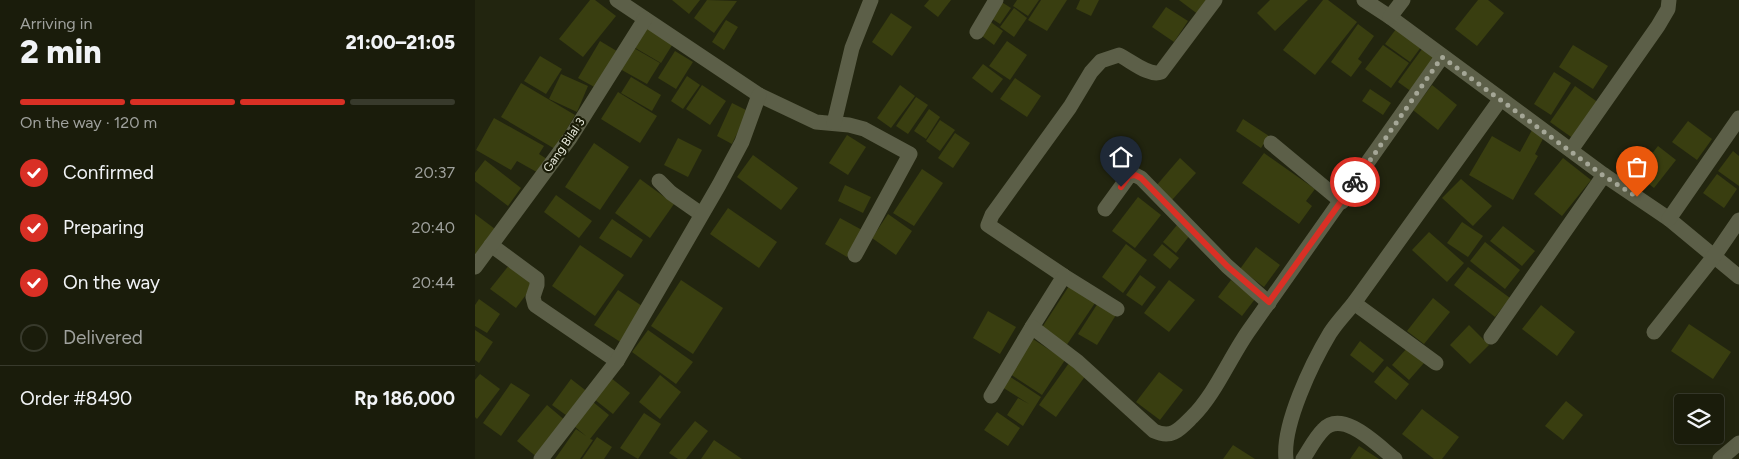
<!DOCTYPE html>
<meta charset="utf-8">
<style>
body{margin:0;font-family:Figtree,sans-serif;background:#272919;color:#f1f3f6;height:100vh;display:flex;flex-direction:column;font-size:19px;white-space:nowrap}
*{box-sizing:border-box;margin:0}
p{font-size:16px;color:#9fa19d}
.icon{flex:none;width:28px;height:28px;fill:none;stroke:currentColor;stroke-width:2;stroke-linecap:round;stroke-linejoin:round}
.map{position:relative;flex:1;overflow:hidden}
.details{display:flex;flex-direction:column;background:#1a1c0b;width:475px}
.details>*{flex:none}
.controls{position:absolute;left:1199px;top:394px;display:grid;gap:10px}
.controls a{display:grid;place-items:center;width:50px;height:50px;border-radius:5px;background:#1a1c0b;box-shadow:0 2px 12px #0003,0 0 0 1px #383a2c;font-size:25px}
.pin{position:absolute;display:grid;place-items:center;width:42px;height:42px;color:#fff;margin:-51px -21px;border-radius:50% 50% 50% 0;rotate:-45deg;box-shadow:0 0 5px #0007}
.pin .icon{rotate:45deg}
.courier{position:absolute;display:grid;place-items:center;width:50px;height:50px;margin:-25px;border:4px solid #d93025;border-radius:50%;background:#fff;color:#222;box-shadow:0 1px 6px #0007}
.summary em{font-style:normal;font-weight:800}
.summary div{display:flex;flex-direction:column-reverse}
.summary{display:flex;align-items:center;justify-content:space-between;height:85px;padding:0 20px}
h1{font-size:32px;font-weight:800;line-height:38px}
.bar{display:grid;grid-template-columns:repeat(4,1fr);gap:8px 5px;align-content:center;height:60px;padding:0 20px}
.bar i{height:6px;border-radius:4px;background:#383a2c}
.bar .active{background:#d93025}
.bar p{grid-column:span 4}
.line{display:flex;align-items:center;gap:12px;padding:0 20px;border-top:1px solid #383a2c}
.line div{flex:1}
ol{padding:0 20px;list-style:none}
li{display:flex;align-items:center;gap:15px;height:55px}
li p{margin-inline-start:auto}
li .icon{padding:5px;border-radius:50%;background:#d93025;color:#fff;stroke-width:4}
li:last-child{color:#9fa19d}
li i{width:28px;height:28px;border:2px solid #383a2c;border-radius:50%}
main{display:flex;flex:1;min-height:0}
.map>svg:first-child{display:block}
</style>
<main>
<section class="details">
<div class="summary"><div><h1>2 min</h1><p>Arriving in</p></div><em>21:00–21:05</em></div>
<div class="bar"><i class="active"></i><i class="active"></i><i class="active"></i><i></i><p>On the way · 120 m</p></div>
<ol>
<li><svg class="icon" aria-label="check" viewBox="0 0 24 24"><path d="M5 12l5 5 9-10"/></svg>Confirmed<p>20:37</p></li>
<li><svg class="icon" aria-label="check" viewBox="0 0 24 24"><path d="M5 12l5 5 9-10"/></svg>Preparing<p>20:40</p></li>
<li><svg class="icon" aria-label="check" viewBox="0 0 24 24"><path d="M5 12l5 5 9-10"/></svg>On the way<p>20:44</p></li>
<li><i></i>Delivered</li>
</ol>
<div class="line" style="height:65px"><div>Order #8490</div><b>Rp 186,000</b></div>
</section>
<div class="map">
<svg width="1264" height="459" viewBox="0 0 1264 459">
<rect width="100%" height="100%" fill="#22250f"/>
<g fill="#393e10">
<path d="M115,0h5l21,16 -33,41 -24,-18z"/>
<path d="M197,0h28l-11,14z"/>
<path d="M232,0l30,1 -23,32 -20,-15z"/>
<path d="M454,0h22l-13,17 -14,-11z"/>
<path d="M542,0h22l-11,16 -15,-10z"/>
<path d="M566,0h26l-20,31 -19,-11z"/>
<path d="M605,0h19l-8,16 -15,-7z"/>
<path d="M704,0h31l-11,15z"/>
<path d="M795,0h38l-33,31 -18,-18z"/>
<path d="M848,0h5l29,22 -42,53 -32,-25z"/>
<path d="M1003,0h10l16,13 -27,33 -22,-17z"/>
<path d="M525,1l11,7 -11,16 -11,-7z"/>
<path d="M691,7l22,14 -14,21 -22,-15z"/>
<path d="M539,8l13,10 -13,19 -14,-10z"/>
<path d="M416,13l21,14 -20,29 -20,-14z"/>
<path d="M251,20l12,7 -14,23 -12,-8z"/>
<path d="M513,20l15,11 -9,14 -16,-12z"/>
<path d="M883,24l16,12 -16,23 4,3 -11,15 -20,-15z"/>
<path d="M169,25l30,17 -13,21 -29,-17z"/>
<path d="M921,29l25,18 -11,15 -25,-18z"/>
<path d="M125,41l20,12 -22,36 -20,-11z"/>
<path d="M532,41l20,14 -17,25 -21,-14z"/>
<path d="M908,45l26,18 -18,25 -26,-19z"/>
<path d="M1098,45l35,21 -15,23 -34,-22z"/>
<path d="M157,47l28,16 -13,21 -27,-15z"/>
<path d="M947,49l14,10 -24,33 -14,-10z"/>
<path d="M200,51l18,11 -17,27 -18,-11z"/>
<path d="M65,56l22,13 -16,25 -22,-13z"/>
<path d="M508,64l20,15 -11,14 -20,-15z"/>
<path d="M1079,72l17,11 -20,32 -17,-11z"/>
<path d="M86,74l27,12 -11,26 -28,-13z"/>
<path d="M212,76l13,9 -17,24 -12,-8z"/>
<path d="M156,77l30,18 -9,16 -31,-18z"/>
<path d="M540,78l26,18 -14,21 -27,-18z"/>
<path d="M46,83l54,32 -20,34 -54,-32z"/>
<path d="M227,85l24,16 -16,24 -24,-16z"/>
<path d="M425,85l15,11 -24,32 -14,-10z"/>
<path d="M957,85l25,20 -19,25 -25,-20z"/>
<path d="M1100,86l24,17 -25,36 -24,-17z"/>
<path d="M895,89l21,14 -8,12 -21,-14z"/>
<path d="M143,92l39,24 -17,27 -39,-24z"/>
<path d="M441,97l12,8 -20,29 -12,-8z"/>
<path d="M257,103l16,8 -16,33 -15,-8z"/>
<path d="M454,109l11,8 -14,22 -12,-8z"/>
<path d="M19,118l50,28 -5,8 11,7 -8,14 -25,-14 -6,9 -35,-20z"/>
<path d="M768,119l26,17 -8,12 -25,-17z"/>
<path d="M465,120l15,10 -15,21 -14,-10z"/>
<path d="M1213,121l24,18 -15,21 -25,-18z"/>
<path d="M1057,130l12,7 -9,17 3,2 -25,44 -44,-25 23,-39 28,16z"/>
<path d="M480,133l15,10 -17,25 -15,-10z"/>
<path d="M372,135l19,12 -18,28 -19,-12z"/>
<path d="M203,138l24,12 -14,27 -24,-12z"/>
<path d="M119,143l35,24 -29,43 -35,-23z"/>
<path d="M1183,146l18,14 -22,28 -18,-14z"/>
<path d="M1258,151l6,5v30l-21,-15z"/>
<path d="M789,153l51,36 -9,12 6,5 -13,18 -57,-41z"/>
<path d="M278,155l45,33 -17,22 -44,-33z"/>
<path d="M705,158l16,15 -24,27 -16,-14z"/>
<path d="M1088,158l28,22 -29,36 -28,-22z"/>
<path d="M10,160l36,28 -13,18 -33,-25v-8z"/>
<path d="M447,169l21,14 -29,43 -21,-13z"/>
<path d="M1242,174l20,15 -13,19 -21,-15z"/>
<path d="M165,179l34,25 -24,34 -35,-25z"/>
<path d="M986,179l31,27 -19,20 -31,-28z"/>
<path d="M370,185l26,12 -8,16 -25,-12z"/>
<path d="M81,195l36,26 -13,17 -35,-26z"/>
<path d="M663,197l23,18 -26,33 -23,-17z"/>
<path d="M253,208l49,34 -18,26 -49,-34z"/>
<path d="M0,214l20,15 -20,27z"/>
<path d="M413,214l24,17 -16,24 -24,-17z"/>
<path d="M365,218l22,12 -15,27 -22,-13z"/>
<path d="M137,219l31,21 -12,18 -32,-20z"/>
<path d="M987,222l21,14 -15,21 -21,-14z"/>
<path d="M702,225l13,10 -14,18 -13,-11z"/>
<path d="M1028,226l32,25 -13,15 -32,-25z"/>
<path d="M954,232l35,31 -17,19 -35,-32z"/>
<path d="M1010,242l35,28 -15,19 -35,-28z"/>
<path d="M651,244l21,16 -24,33 -21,-16z"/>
<path d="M687,244l17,14 -9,11 -17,-14z"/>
<path d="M105,245l44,30 -29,41 -43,-30z"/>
<path d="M781,247l24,18 -16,22 -24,-18z"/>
<path d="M35,264l25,19 -19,25 -26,-19z"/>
<path d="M993,267l42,31 -15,19 -41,-32z"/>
<path d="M665,275l16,12 -14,19 -16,-11z"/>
<path d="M206,280l42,28 -30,46 -42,-28z"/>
<path d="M694,280l26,20 -26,32 -25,-19z"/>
<path d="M756,280l24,19 -13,17 -24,-19z"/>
<path d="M596,283l26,17 -31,46 -25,-17z"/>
<path d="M143,290l27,18 -23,35 -28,-18z"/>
<path d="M958,298l17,14 -26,32 -17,-13z"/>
<path d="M4,299l21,15 -13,19 -12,-7v-21z"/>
<path d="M623,303l18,12 -19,30 -19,-11z"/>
<path d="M1066,305l34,27 -18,24 -35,-27z"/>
<path d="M513,311l28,16 -16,27 -27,-16z"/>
<path d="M1214,324l42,28 -18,27 -42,-28z"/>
<path d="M994,325l20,20 -19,19 -20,-19z"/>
<path d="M0,330l18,12 -14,21 -4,-3z"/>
<path d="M173,330l45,32 -17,22 -44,-32z"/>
<path d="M558,339l32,21 -23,35 -32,-21z"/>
<path d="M885,341l24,19 -11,13 -23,-18z"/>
<path d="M932,348l17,15 -15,17 -17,-15z"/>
<path d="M594,363l17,12 -30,42 -17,-12z"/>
<path d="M912,366l22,18 -13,16 -22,-18z"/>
<path d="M684,372l24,18 -23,30 -24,-18z"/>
<path d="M5,374l20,15 -23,30 -2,-2v-37z"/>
<path d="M185,375l21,17 -21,27 -21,-17z"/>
<path d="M534,376l32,21 -18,29 -16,-11 11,-17 11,6 -27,-17z"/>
<path d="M136,378l19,15 -17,21 -19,-15z"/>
<path d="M96,379l18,14 -19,25 -18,-13z"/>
<path d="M36,383l19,12 -29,41 -18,-13z"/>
<path d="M1091,401l17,14 -20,25 -18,-14z"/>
<path d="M118,402l16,13 -19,24 3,1 -13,19h-25l21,-30 10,7 -12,-10z"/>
<path d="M72,405l20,17 -29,36 -21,-17z"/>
<path d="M947,409l37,28 -17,22h-8l-32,-25z"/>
<path d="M522,412l23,16 -12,18 -24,-16z"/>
<path d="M169,413l17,11 -23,35 -18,-11z"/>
<path d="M220,421l13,10 -22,28h-8l-9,-6z"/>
<path d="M122,437l15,10 -8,12h-22z"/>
<path d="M239,440l28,19h-41z"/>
<path d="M758,445l22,14h-32z"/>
<path d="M884,446l20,13h-29z"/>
</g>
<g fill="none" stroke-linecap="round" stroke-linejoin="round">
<g stroke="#5c5f48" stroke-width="15">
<path d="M142,0l142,95 57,27 33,3 15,4 46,25 -55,101"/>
<path d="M889,0l26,17 214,158 65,44 70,58"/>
<path d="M915,17l13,-17"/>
<path d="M502,32l19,-32"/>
<path d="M359,123l18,-75 19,-48"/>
<path d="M796,143l71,59"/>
<path d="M1096,150l87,-124 10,-17 1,-9"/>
<path d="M184,181l12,12 30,21"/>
<path d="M630,209l24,-33 6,-1 6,3 86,88 42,37"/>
<path d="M1194,219l70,-101"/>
<path d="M16,245l46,34v6l-4,12 2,8 82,56"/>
<path d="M0,267l95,-129 75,-119"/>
<path d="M879,303l82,60"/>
<path d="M642,309l-53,-33 -76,-51 4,-10 78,-108 21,-35 10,-11 18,-6c11,5 30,22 42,17l54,-72"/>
<path d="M557,327l32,-51"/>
<path d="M1179,332l61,-77 24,-35"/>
<path d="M1016,337l113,-162"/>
<path d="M516,396l41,-69 46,35 76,69c18,8 25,-1 38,-14 23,-22 39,-62 58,-88 65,-91 128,-182 192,-272"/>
<path d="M66,459l76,-98 102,-176 23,-43 17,-47"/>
<path d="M811,459c-4,-34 26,-96 44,-126 7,-11 16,-20 24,-30l146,-203"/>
<path d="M828,459c6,-9 12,-21 20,-29 20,-22 56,17 72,29"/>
<path d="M1245,459l19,-16"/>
</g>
</g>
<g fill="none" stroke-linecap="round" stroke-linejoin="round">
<path stroke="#a5a797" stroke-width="5" stroke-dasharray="0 9" d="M880,182l87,-125 162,119 33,21"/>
<path stroke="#d93025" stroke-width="6" d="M646,187l8,-11 6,-1 6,3 86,88 42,36 86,-120"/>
</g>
<g text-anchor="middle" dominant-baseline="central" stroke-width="4.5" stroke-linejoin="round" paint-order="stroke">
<g font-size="12" fill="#ebede0" stroke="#191b06">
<text transform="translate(89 145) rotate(-55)">Gang Bilal 3</text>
</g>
</g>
</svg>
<div class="controls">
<a><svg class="icon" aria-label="layers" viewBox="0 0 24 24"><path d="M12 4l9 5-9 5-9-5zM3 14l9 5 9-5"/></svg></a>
</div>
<div class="pin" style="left:1162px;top:197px;background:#ea580c"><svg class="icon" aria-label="bag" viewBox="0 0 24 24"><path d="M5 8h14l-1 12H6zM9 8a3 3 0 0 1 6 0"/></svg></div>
<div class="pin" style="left:646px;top:187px;background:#1f2937"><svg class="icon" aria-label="home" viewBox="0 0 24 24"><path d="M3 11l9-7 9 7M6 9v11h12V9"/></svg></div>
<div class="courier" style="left:880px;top:182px"><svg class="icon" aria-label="bike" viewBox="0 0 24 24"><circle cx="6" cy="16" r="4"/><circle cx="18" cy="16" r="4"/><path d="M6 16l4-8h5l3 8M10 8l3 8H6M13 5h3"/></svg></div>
</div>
</main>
